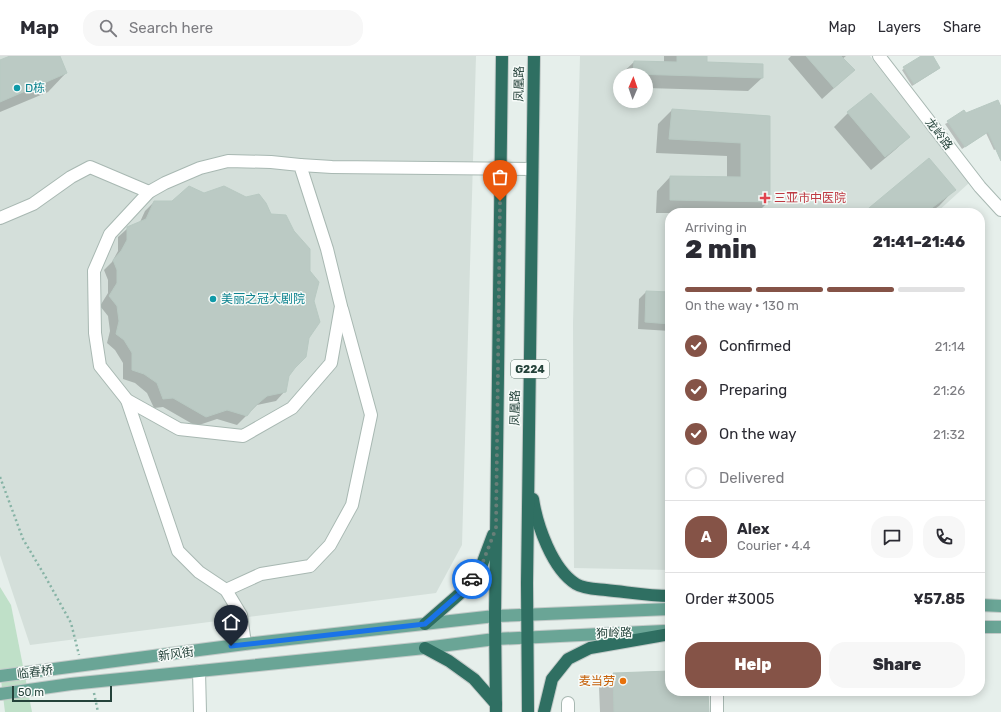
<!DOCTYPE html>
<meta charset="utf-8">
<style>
body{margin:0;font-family:Rubik,"Noto Sans SC",sans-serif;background:#f7f7f7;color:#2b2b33;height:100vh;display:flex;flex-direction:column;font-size:15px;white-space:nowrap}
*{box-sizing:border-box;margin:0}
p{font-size:13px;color:#7c7c81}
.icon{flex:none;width:22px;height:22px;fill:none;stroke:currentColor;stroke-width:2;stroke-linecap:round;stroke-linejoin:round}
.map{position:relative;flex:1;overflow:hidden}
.panel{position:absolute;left:665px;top:152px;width:320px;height:488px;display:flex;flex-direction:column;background:#fff;border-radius:16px;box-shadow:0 2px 10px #0003}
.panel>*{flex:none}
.needle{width:26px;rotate:2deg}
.tools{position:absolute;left:613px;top:12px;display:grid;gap:8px}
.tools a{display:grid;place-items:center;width:40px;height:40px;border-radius:50%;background:#fff;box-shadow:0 2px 10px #0003;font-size:20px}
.scale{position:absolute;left:12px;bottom:10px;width:100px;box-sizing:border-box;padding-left:4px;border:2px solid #24423a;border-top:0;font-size:11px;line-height:14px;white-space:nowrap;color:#24423a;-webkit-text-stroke:3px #f7fbf9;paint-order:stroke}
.pin{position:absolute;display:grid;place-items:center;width:34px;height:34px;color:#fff;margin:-41px -17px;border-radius:50% 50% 50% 0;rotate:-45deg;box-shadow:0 0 4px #0007}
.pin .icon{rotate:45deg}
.courier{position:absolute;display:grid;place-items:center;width:40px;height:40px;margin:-20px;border:3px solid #1a73e8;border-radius:50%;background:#fff;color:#222;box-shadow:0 1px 5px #0007}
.headline em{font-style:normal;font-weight:800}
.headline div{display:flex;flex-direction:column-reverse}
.headline{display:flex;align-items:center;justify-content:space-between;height:68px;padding:0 20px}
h1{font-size:26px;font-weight:800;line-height:30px}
.bar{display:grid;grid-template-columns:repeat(4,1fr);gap:6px 4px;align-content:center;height:48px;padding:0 20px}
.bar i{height:5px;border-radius:3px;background:#e1e1e2}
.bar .on{background:#855347}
.bar p{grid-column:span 4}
.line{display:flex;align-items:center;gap:10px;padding:0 20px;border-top:1px solid #e1e1e2}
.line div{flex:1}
.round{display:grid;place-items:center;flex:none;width:42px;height:42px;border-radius:16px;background:#f7f7f7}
ol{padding:0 20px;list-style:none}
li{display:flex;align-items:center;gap:12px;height:44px}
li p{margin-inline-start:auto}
li .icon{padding:4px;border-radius:50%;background:#855347;color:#fff;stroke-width:4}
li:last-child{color:#7c7c81}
li i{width:22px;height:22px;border:2px solid #e1e1e2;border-radius:50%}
.action{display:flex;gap:8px;margin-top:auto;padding:8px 20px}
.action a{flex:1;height:46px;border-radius:16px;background:#855347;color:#fff;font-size:16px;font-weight:800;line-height:46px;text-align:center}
.action a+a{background:#f7f7f7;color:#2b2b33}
header{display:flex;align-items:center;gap:24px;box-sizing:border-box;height:56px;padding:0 20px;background:#fff;border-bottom:1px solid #e1e1e2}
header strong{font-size:19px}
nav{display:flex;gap:22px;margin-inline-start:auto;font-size:14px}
.search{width:280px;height:36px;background:#f7f7f7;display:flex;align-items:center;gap:10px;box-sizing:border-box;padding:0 14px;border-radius:16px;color:#7c7c81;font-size:15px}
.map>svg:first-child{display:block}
</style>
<header>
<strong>Map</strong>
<div class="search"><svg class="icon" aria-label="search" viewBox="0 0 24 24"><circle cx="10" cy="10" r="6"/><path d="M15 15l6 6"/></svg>Search here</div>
<nav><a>Map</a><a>Layers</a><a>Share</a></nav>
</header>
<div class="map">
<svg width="1001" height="656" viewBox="0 0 1001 656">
<rect width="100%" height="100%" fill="#e6efeb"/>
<g fill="#d4dfda" fill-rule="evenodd">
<path d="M0,0h476l-14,489 -26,48 -406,52 -30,-90z"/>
<path d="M580,0h290l99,127 -33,30h-266v357l-96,-2 -1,-245zM620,19h26v26h-26z"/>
</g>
<path fill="#bfe0c8" d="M0,531l11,18 21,107h-27l-5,-40z"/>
<g fill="#0003">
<path d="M13,0h46l7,17 -18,19 -48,20v-51z"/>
<path d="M664,0h42v7l56,15 -14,13 -102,-3v-13h-26l14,-13h30z"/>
<path d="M791,0h55l-4,3 12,11 -32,29 -34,-40z"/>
<path d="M923,0h9l5,14 -25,16 -10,-16z"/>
<path d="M1001,53v38l-7,3 -8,-17 -24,16 -17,-25 20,-10z"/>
<path d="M672,54l97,6v85l-12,12h-101l1,-22 13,-14 57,1v-22l-71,-3 2,-29z"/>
<path d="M848,57l61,24 -14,13 -24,20 -37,-43z"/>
<path d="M954,134l-15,16 -10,7h-64z"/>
<path d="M204,138l67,21 38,56 4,30 -5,37 -20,37 -3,16 -9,10 -19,4 -20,20 -20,-6 -21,7 -33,-19 -9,1 -7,-15 -12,-10 -12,-4v-16l-8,-13 -8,-7 3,-12 -2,-15 -8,-10 8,-13v-13l-4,-10 8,-8 6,-11v-14l10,-9 12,-6 5,-11 9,-9h18z"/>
<path d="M646,236l24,1v38l-32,-2 1,-30z"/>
<path d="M670,616v19h37l1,21h-108l-1,-25 14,-13z"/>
</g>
<g fill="#bbcac4" stroke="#b8c9c2">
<path d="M10,0h50l7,17 -67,29v-42z"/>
<path d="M677,0h30v6l56,2v14l-130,-4 1,-13 43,1z"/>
<path d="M806,0h35l14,14 -21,18z"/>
<path d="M921,0h12l7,12 -26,16 -11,-17z"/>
<path d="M871,37l39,44 -25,20 -38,-45z"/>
<path d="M998,44l3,7v54l-13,-29 -23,15 -18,-26 17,-11 2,3z"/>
<path d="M672,53l98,7v86l-100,-2v-24l71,1v-34l-72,-4z"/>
<path d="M929,102l27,32 -31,23h-62z"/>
<path d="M189,130l15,7 20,-7 22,11 13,-3 7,9 5,11 15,1 8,16 16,18v22l9,11 -5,19 6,21 -11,16 -3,19 -11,11 -6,8 -3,16 -19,4 -13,11 -7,9 -20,-6 -21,7 -33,-19 -10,1 -6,-16 -13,-9 -12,-4v-17l-8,-13 -8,-6 3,-13 -2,-15 -8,-10 8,-13v-13l-4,-10 8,-9 6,-11v-13l19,-8 8,-18h18z"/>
<path d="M646,235l24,1v32l-25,-2z"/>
<path d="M670,615v20h38l1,21h-95l-1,-39z"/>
</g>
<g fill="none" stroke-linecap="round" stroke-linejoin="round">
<g stroke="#a8b8b2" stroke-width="14">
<g id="minor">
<path d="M879,0l101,131 21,23"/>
<path d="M228,105l43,1 29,3 27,84 14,57 -10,57 -39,45 -49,28 -64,-7 -52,-29 -27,-34 -5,-33 -1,-62 16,-37 39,-42 16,-9 35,-15z"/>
<path d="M300,109l32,2 200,2"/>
<path d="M0,162l33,-14 38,-27 19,-10 59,25"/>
<path d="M127,344l51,151 21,21 27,18 15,25 4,29"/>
<path d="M226,534l35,-16 49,-8 20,-21 22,-40 19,-90 -29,-106"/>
<path d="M199,615l1,41"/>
<path d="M717,635v21"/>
<path d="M568,647v9"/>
</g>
</g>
<g stroke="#c2cac8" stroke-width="14">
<g id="major">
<path d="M980,549l21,1"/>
<path d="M980,571h21"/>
<path d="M0,620l245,-32 250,-28 175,-7"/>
<path d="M0,638l71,-10 354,-36 70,-9 169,-8"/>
</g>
</g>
<g stroke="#c2cac8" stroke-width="14">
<g id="highway">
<path d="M533,443c4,26 19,70 43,85 8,5 21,5 30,6 21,2 42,6 64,6"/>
<path d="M425,568l39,-34 17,-23 12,-32"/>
<path d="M425,592l24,13 25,18 22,25"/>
<path d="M496,656l-1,-96 7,-560"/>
<path d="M528,656l-1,-129 7,-527"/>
<path d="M544,656l8,-33 16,-20 22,-11 80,-14"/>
</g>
</g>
<g stroke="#86b3a5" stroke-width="2.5" stroke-dasharray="2 3" stroke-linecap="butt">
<path d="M0,421l23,62 22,37 26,47 8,32"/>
<path d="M94,637l4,19"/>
</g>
<use href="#minor" stroke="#fff" stroke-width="12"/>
<use href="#major" stroke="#6aa596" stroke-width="12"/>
<use href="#highway" stroke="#2f6f62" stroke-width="12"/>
</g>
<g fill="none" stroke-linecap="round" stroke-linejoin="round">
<path stroke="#687f78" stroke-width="4" stroke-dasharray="0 7.2" d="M472,523l9,-12 15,-39 4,-327"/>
<path stroke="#1a73e8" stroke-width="5" d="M231,590l194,-22 39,-34 8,-11"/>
</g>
<g fill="#0f9aa8" stroke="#f7fbf9" stroke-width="1.5">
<circle cx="17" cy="32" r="4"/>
<circle cx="213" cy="243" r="4"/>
</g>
<path fill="#e0444e" stroke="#f7fbf9" stroke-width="1.5" d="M763 136h4v4h4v4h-4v4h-4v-4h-4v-4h4z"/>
<circle fill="#e8710a" stroke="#f7fbf9" stroke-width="1.5" cx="623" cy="625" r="4"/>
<g text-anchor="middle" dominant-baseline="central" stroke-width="3" stroke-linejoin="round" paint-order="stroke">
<rect fill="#f7fbf9" stroke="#637a73" stroke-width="1" x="511" y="304" width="38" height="18" rx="3"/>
<g font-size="11" font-weight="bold" fill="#24423a">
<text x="530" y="313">G224</text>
</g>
<g font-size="12" fill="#24423a" stroke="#f7fbf9">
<text transform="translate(519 28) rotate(-89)">凤凰路</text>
<text transform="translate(939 78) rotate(52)">龙岭路</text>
<text transform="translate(515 352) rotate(-89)">凤凰路</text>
<text transform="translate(614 577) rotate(-2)">狗岭路</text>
<text transform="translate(176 598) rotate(-8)">新风街</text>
<text transform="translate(35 616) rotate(-7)">临春桥</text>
</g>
<g font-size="12" fill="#0d838f" stroke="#f7fbf9" text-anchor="start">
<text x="25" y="32">D栋</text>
<text x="221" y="243">美丽之冠大剧院</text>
</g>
<g font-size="12" fill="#be3a42" stroke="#f7fbf9" text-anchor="start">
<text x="774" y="142">三亚市中医院</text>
</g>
<g font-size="12" fill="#c56008" stroke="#f7fbf9" text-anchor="end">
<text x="615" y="625">麦当劳</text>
</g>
</g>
</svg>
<div class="tools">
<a><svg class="needle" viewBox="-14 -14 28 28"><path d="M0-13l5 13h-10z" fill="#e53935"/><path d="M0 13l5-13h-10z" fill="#7c7c81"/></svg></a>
</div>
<div class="scale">50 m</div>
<div class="pin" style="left:500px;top:145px;background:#ea580c"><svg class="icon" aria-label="bag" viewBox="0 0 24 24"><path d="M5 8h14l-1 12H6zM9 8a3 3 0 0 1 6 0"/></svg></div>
<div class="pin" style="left:231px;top:590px;background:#1f2937"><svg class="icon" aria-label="home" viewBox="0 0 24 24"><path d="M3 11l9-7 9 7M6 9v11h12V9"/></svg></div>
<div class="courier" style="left:472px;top:523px"><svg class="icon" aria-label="car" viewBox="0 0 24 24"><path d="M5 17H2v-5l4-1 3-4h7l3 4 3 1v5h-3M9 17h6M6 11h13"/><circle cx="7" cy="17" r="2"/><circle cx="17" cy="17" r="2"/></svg></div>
<section class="panel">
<div class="headline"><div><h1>2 min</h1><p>Arriving in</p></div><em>21:41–21:46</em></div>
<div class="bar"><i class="on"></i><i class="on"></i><i class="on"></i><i></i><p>On the way · 130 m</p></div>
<ol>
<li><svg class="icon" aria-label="check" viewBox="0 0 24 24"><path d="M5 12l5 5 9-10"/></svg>Confirmed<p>21:14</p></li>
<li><svg class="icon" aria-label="check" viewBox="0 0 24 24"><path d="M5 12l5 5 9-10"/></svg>Preparing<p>21:26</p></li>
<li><svg class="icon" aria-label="check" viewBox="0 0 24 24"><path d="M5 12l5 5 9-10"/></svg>On the way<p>21:32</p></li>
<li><i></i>Delivered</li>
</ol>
<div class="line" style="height:72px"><b class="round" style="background:#855347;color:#fff">A</b><div><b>Alex</b><p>Courier · 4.4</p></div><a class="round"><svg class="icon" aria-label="chat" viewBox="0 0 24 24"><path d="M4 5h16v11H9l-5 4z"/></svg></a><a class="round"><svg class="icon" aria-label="phone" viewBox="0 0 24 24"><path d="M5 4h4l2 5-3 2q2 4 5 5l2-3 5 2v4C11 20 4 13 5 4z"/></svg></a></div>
<div class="line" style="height:52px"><div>Order #3005</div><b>¥57.85</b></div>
<div class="action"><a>Help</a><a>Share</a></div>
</section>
</div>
